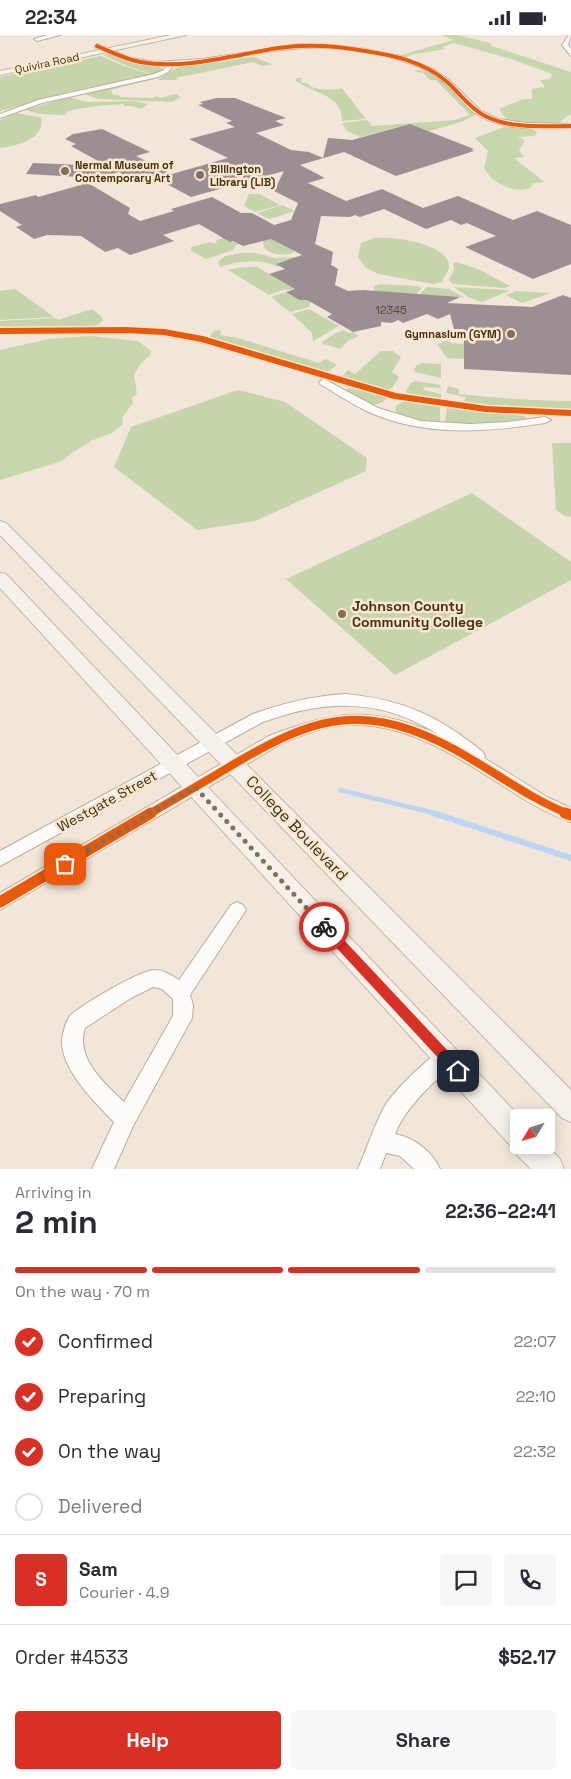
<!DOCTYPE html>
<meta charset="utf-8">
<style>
body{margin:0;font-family:"Space Grotesk",sans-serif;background:#f7f7f7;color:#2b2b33;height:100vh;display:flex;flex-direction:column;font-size:19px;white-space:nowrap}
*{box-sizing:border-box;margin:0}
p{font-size:16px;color:#7c7c81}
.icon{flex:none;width:28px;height:28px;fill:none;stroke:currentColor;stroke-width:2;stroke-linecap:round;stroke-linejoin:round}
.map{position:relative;height:1134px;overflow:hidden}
.details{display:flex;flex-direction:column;background:#fff;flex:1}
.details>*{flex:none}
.needle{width:32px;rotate:232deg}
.fabs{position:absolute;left:510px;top:1074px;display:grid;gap:10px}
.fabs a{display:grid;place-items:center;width:45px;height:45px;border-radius:5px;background:#fff;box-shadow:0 2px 12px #0003;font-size:25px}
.pin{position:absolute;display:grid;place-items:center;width:42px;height:42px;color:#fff;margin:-21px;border-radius:10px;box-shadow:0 2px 8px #0006}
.courier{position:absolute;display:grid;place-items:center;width:50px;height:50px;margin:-25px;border:4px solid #d93025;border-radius:50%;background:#fff;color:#222;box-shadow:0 1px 6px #0007}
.headline em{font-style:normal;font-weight:600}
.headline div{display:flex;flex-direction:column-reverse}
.headline{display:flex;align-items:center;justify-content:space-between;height:85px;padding:0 15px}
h1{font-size:32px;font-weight:600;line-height:38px}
.bar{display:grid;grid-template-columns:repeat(4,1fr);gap:8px 5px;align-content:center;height:60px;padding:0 15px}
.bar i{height:6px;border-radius:4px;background:#e1e1e2}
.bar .selected{background:#d93025}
.bar p{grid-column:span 4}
.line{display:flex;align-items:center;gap:12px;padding:0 15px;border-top:1px solid #e1e1e2}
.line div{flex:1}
.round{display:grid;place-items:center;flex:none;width:52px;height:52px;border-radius:5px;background:#f7f7f7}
ol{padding:0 15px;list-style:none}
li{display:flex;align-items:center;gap:15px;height:55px}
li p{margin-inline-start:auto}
li .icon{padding:5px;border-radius:50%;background:#d93025;color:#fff;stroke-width:4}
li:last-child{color:#7c7c81}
li i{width:28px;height:28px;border:2px solid #e1e1e2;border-radius:50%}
.cta{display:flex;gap:10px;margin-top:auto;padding:10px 15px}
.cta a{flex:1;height:58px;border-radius:5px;background:#d93025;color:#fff;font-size:20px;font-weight:600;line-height:58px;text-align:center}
.cta a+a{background:#f7f7f7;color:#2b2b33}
.status{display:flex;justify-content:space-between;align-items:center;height:35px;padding:0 25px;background:#fff;direction:ltr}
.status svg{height:14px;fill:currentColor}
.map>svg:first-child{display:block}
</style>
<div class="status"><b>22:34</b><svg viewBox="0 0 49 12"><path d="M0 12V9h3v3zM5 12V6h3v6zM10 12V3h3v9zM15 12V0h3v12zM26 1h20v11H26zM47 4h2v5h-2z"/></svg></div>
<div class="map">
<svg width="571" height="1134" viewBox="0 0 571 1134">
<rect width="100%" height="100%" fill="#f1e6d9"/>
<g fill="#c5d4ab">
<path d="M110,19l19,8 31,5 3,4 -9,4 -29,-10 -22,-10z"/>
<path d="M101,21l23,10 28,9 -84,17 -68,19v-34z"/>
<path d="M253,22l19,7 -9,2 -10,-4 -77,16 1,2h-17l-3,-2 -46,12 2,5h6l1,2 33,1 4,-2 3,2 16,-4 5,3 -9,5 -73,-3 -13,-4 3,-2 69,-16 2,1 20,-12 42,-4z"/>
<path d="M418,35c15,1 52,31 57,45l-14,7 -32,9 -19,-7 -50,13 -13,-6 -5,-8 25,-3 5,6 83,-6 15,-5 -34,-35h-6l-7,-7 -9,-2z"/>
<path d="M297,43h9l-6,1 2,4h5c8,9 22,6 33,6l1,-2 25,32 -24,2c0,-28 -28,-26 -47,-41z"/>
<path d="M69,62l18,5 47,-1 14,3 -7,5 -10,-3h-7v-2c-20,1 -41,3 -59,8l2,2 -3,1 -24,-1 -15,-4z"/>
<path d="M16,78l25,4c5,22 -24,29 -41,31v-28z"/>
<path d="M249,159h11l20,11 -25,7 -11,-6z"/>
<path d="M282,170l13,6 -26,8 -12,-6z"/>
<path d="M274,202l1,4 19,10 -1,2c-11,3 -21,2 -29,-5l-1,-7z"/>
<path d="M224,203l15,6 -3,1 -3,5 -27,9 -15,-8v-4l19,-5 7,2 -1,-4z"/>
<path d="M374,203c18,-2 77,5 75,30 -1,5 -6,9 -7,14l-9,2 -54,-10 -13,-6 -8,-11 3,-14z"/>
<path d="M240,218h16l19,5 23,-1 -21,6 3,3 -2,1c-18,-9 -40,-6 -58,0l-2,-5 7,-6z"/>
<path d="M456,227l22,7 32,17 -5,2 -52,-4 -4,-4 5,-10 -1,-7z"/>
<path d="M242,232h15l38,22 -12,1 -14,5 -41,-25z"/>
<path d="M380,249l37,2 4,2 -5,7 -42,-3v-6z"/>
<path d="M427,252l22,2 15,8 -43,-2v-2z"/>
<path d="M454,252l54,3 1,1 -27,11 -14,-5z"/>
<path d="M15,254l39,28 -54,3v-29z"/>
<path d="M516,256l35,2 -29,10 -16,-8z"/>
<path d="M286,257l13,8h12l-2,7 -19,5 -19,-15z"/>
<path d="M92,274l9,7 2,4 -4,4 -10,4h-89v-7l55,-3 3,2z"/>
<path d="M309,274l30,17 -26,15 -1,-8 -20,-19z"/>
<path d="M220,295l1,1 -1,4 18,3 81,25 7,-4 11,6 -8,6 -9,1 -111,-34 5,-7z"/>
<path d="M343,295l7,3 3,-1 6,4 -11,5 -8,8 -19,-6 13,-9z"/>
<path d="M448,305l3,3 13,1v15l-17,-1 -10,-14z"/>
<path d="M381,316h12l8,6 -9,15 7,5 -7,11 -7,2 -43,-13 6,-7 7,4z"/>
<path d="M423,328l18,1v14l-26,-6 -1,-3 3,-4z"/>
<path d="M415,346l25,4 1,3 -17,-1 -1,3 18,4v6l-32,-5 -3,-4 5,-8z"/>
<path d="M448,351l11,3v5c37,4 74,7 112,7v10l-52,-1 -72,-7 -1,-3 18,1 2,-4 -20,-4z"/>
<path d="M348,353l36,8 1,4c-13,11 -27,-2 -39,-9z"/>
<path d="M238,355l47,12 82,56 -1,13 -111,50 -58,9 -83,-63 17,-40z"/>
<path d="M404,366l36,6v15l-18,-1 -24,-7 -3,-4 1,-4z"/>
<path d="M447,373l76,8 4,2 -44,8 -38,-3z"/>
<path d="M552,408h19v74l-6,-1 -9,-6z"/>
<path d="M472,458l99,69v18l-176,95 -109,-96z"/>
</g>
<g fill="#c7d7ac">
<path d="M441,0h17l32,8 2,3 79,26v42c-5,2 -8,7 -13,9 -14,5 -40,2 -52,-4l-7,-10 24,-10h9v-10l13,-2 -5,-7 10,-1 2,-5 -41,-15 -57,-16 -12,4 3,2c-10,2 -33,4 -40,9l-7,-2 55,-16z"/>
<path d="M504,92l27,1 6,4 -2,4 -18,1 8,3 -6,10 5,7 -10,1 30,24 -11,1 -3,5c-15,6 -39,-5 -46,-20l4,-17 -13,-13z"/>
<path d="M91,301l47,5 13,10v3l-10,9 -7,12 3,19 -5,4 1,5 -11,15 1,6 -11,9 -19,7 -20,12 -11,9 -62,19v-130l49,-11z"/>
</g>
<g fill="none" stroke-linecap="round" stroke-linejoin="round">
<path stroke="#bad4f2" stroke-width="4.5" d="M340,755l98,24"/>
<path stroke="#bad4f2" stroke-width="6" d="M433,778l138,45"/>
</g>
<path fill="#9b8f93" d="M217,63h18l51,20 -11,3 9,4 -28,8 35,17 18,2 14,6 5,-20 24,2 58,-16 64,25 -3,1 3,1 -78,25 -52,-24 -44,13 25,13 -17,5 38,18 36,-12 41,19 35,-12 55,24 24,-9 34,14v39l-38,15 -68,-32 31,-11 -29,-13 -6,2 -10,-5 -25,9 -42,-20 -24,8 -5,-2 -5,2 -29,-1 -6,28 18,8 -2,13 7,4 -3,16 13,6 15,-1 97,7 -13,6 85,4 31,-12 8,3v77l-107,-6v-40h-10l-4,-15 -12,5 -11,-5 -24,9 -5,-3 -6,3 -11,-1v4l-28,6 -26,-15 5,-3 -25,-14h-8l-13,-8 9,-3 -26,-15 16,-5 -9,-5 26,-9 -31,-16 -28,7 -10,-5 -3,1 -31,-18 -36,11 11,6 -44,14 -12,-7 -13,4 -24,-16 -34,-1 -13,4 -18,-12 6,-2 -22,-14v-7l36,-9 2,2 50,-14 42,25 -2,6 12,7 34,-10 -3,-2 41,-12 29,16h11l22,12 17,-5 7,-17 -24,-12 10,-20 -93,26 -45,-24 -19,4 -8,-5 -20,6 -73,-4 7,-11 74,3 -36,-20 5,-2 -11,-5 8,-5 29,-5 48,23 -14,4 36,18 56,-16 -39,-19 46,-12 -9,-4 6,-2 -34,-16 5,-1 -3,-2z"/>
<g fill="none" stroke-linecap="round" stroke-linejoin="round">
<g stroke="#bbad9b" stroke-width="2">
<g id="minor">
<path d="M48,0h12l-23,6 -3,-2z"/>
<path d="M569,0h2l-3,10 3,4v7l-9,-11z"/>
<path d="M97,9l34,14 24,4 48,-3 97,-15 32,1 33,4 36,7 32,13 15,10 33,32 17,8 29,4 44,1v4c-31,0 -69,4 -96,-15 -10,-7 -18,-18 -27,-27 -12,-11 -26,-19 -42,-24 -36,-12 -78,-17 -116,-13 -39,3 -77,14 -116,16l-6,7 -10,5 -116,26 -42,15v-4l38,-14 116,-26 10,-4 3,-4c-27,-1 -48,-8 -72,-19z"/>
<path d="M126,292l38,2 38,7 194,57 90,13 85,4v6l-85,-4 -91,-13 -195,-57 -36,-7 -38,-2 -126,1v-6z"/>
<path d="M324,344l54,29 43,13 49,3 38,-2 37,-5 6,3 -6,3c-59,9 -118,14 -174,-10 -18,-8 -34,-19 -51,-29l-1,-2z"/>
<path d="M345,659c57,5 94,22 138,58l2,4 -1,2 63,39 24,11v14c-26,-9 -48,-23 -71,-38 -49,-31 -104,-67 -165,-58 -19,3 -37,11 -54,18l-281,166v-17l269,-157c65,-26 104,-30 169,-2 -58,-36 -112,-35 -175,-12l-263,144v-15l253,-137c31,-11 59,-18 92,-20z"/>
<path d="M237,867l6,3 3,5 -56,85 3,10 -1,13 -59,108 -19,43h-22l22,-47c-19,-19 -54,-54 -52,-82 1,-7 4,-21 9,-25 12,-11 69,-45 84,-45 8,0 17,5 24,10l52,-75zM153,952l9,2 11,10v17l-49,86c-20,-19 -49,-44 -39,-74l46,-30z"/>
<path d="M446,1013l7,3 3,7c-5,11 -15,18 -24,26 -15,15 -29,30 -37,50 18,3 37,17 45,35h-26l-14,-13 -14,-3 -6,16h-22c9,-21 17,-46 28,-65 9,-14 45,-50 60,-56z"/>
</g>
</g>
<g stroke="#c3b7a9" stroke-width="2">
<g id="major">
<path d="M171,0h15l-186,40v-4z"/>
<path d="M0,486l6,2 565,567v32l-9,-4 -562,-583z"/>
<path d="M0,538l6,1 514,543 -1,28h27l14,14 4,10h-33l-14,-14 -2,-7 -5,-3 -510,-557z"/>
</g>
</g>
<use href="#minor" fill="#fdfbf9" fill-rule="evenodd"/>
<use href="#major" fill="#f5f0e9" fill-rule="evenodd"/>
<g stroke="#fbe7cf" stroke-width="5">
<path id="cycleway-far3" d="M97,11c14,6 28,13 43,16 46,8 93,-7 138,-14 29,-4 59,-2 87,3 28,4 59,11 81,30 13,11 23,27 39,35 26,13 58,10 86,10"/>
</g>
<g stroke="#fbe7cf" stroke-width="9">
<path id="cycleway-far2" d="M0,296l126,-1 38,2 38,7 193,57 91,13 85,4"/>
</g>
<g stroke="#fbe7cf" stroke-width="11">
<path id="cycleway-far1" d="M149,779c29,-17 57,-33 85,-50 75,-44 123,-62 206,-22 44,21 83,54 129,72"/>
</g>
<g stroke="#fbe7cf" stroke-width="14">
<g id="cycleway">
<path d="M565,778l6,2"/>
<path d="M0,867l151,-89"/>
</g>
</g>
<use href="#cycleway-far3" stroke="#e8590c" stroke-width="4"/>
<use href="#cycleway-far2" stroke="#e8590c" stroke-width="6"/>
<use href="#cycleway-far1" stroke="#e8590c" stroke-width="8"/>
<use href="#cycleway" stroke="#e8590c" stroke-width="11"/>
</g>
<path fill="#d93025" d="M324,887l4,1 135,144 1,4 -1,4 -5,2 -4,-2 -134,-145 -1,-3z"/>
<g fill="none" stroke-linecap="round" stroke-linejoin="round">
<path stroke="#81705b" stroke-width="5" stroke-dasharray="0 9" d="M65,829l130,-77 129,140"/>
</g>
<g fill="#81705b" stroke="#fbe7cf" stroke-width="2">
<circle cx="65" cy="136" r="5"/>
<circle cx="200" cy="140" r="5"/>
<circle cx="511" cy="299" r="5"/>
<circle cx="342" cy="579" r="5"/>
</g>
<g text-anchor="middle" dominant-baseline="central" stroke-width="5" stroke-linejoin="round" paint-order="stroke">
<g font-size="11" fill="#443117" stroke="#fbe7cf">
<text transform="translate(47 28) rotate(-12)">Quivira Road</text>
</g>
<g font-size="11" font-weight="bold" fill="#443117" stroke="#fbe7cf" text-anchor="start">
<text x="75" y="130">Nermal Museum of<tspan x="75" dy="13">Contemporary Art</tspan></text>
<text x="210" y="134">Billington<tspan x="210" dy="13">Library (LIB)</tspan></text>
<text x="501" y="299" text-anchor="end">Gymnasium (GYM)</text>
</g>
<g font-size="11" fill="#5a4836">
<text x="391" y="275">12345</text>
</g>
<g font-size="14" font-weight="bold" fill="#443117" stroke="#fbe7cf" text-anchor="start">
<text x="352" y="571">Johnson County<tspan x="352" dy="16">Community College</tspan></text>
</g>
<g font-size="14" fill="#443117" stroke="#fbe7cf">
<text transform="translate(107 766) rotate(-29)">Westgate Street</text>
</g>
<g font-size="16" fill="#443117" stroke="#fbe7cf">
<text transform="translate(297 793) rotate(46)">College Boulevard</text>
</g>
</g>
</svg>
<div class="fabs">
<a><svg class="needle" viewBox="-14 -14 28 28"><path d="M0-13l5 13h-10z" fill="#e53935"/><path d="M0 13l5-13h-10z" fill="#7c7c81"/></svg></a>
</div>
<div class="pin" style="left:65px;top:829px;background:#ea580c"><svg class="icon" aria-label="bag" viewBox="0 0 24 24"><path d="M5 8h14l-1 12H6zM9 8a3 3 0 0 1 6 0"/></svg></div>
<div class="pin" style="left:458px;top:1036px;background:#1f2937"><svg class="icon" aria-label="home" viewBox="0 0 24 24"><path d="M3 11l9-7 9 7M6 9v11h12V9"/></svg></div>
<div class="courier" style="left:324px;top:892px"><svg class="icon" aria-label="bike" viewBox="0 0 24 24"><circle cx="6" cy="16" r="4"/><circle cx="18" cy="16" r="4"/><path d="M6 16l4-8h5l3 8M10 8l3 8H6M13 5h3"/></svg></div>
</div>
<section class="details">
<div class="headline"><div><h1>2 min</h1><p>Arriving in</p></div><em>22:36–22:41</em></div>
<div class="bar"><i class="selected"></i><i class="selected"></i><i class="selected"></i><i></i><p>On the way · 70 m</p></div>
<ol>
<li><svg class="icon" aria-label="check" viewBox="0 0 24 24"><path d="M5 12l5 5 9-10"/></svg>Confirmed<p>22:07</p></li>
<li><svg class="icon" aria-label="check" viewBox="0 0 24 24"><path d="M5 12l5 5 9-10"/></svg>Preparing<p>22:10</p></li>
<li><svg class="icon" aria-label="check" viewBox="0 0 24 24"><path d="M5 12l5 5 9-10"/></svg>On the way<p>22:32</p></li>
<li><i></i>Delivered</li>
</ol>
<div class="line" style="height:90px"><b class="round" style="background:#d93025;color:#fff">S</b><div><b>Sam</b><p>Courier · 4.9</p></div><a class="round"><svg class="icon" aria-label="chat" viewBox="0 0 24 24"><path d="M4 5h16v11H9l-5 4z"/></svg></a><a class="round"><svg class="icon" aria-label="phone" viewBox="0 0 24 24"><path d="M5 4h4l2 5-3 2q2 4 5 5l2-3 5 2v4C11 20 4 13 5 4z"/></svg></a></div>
<div class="line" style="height:65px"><div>Order #4533</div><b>$52.17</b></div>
<div class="cta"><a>Help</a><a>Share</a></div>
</section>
